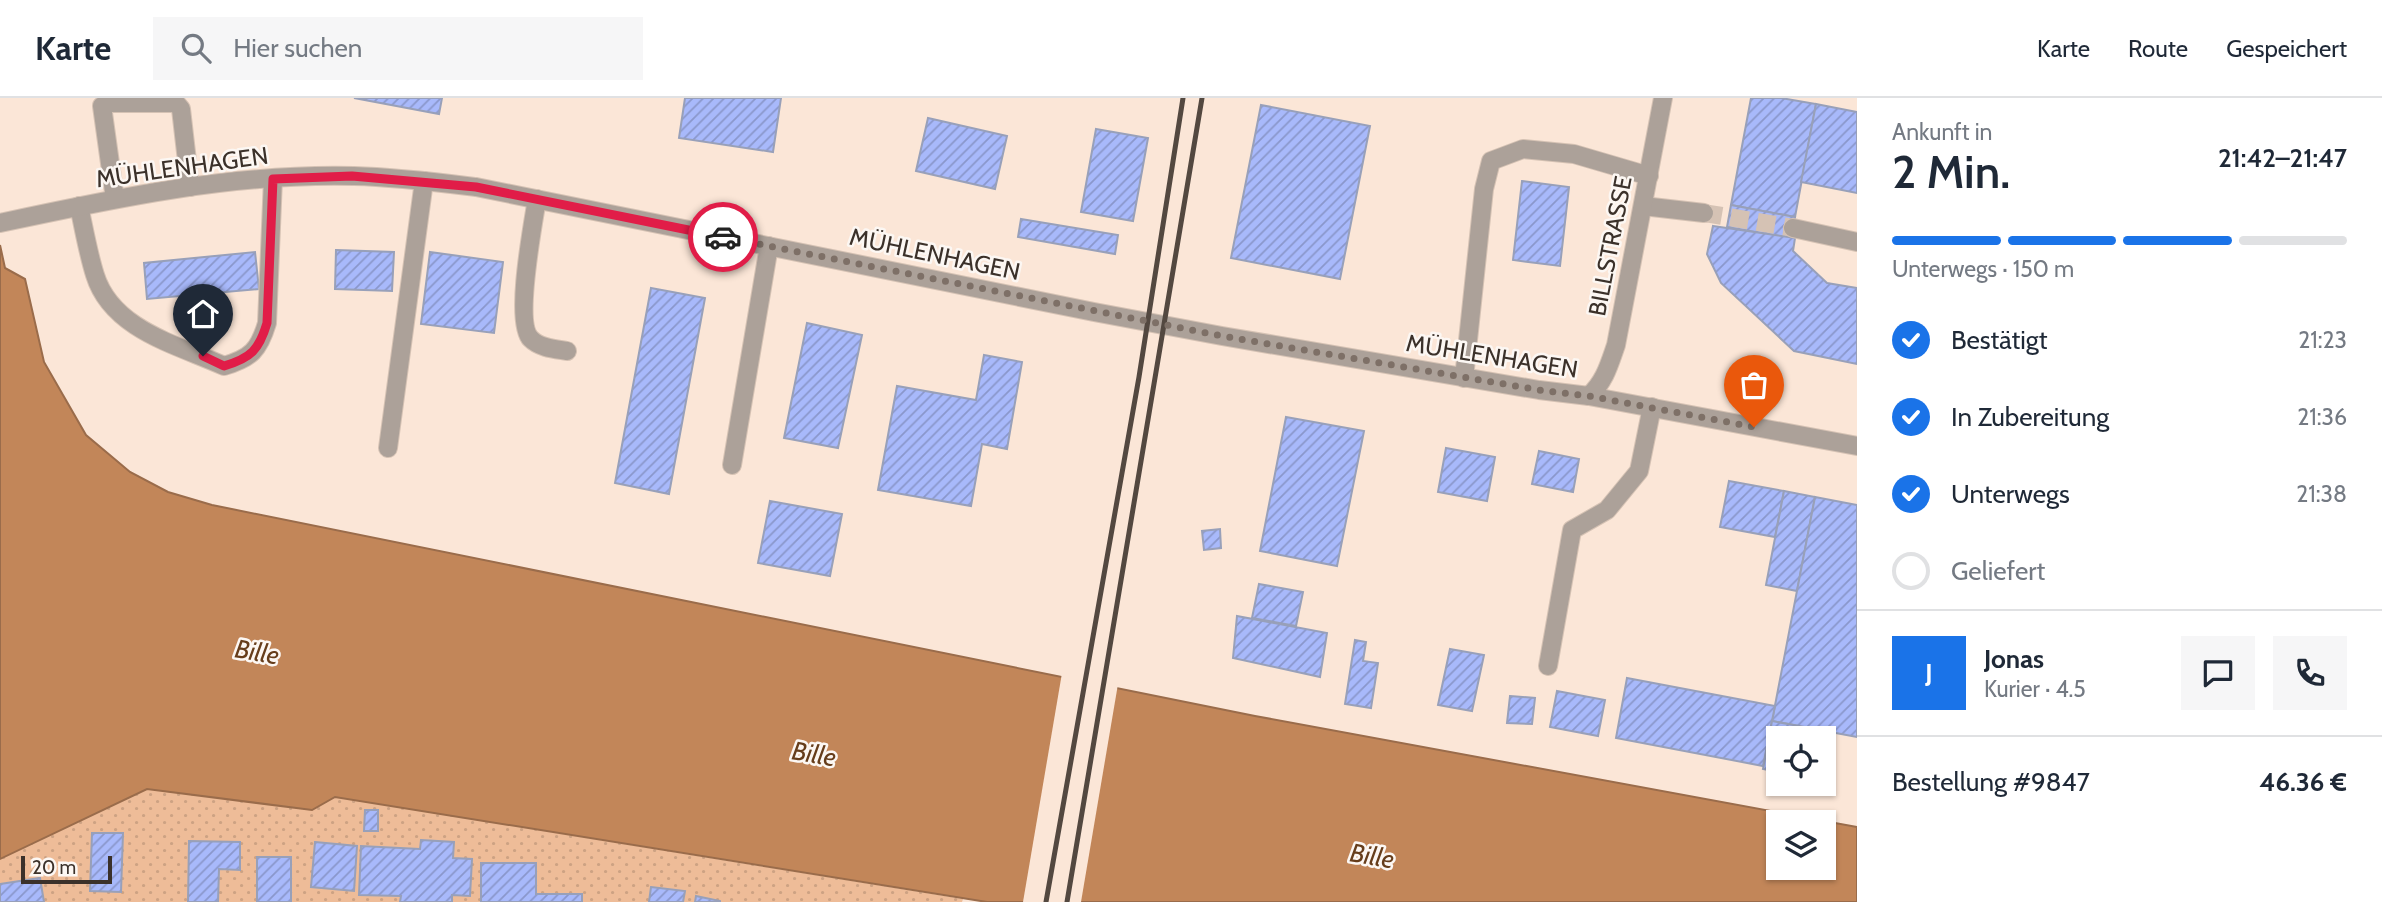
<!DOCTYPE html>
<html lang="de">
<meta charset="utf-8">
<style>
body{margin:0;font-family:Cabin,sans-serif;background:#f6f6f7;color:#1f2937;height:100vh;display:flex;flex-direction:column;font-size:26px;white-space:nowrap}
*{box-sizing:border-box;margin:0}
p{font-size:23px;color:#747a83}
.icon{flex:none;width:38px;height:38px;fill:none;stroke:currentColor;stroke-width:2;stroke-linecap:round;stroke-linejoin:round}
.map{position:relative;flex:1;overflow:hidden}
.drawer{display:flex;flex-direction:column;background:#fff;width:525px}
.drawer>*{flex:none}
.fabs{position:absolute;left:1766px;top:628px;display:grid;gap:14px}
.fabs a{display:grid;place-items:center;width:70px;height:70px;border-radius:0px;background:#fff;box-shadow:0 2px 5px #0004;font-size:35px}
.scale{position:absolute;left:21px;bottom:18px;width:91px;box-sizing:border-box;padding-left:7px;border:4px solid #3b312a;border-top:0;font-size:19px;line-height:24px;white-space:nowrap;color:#3b312a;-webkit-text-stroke:5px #fcf7f3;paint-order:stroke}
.pin{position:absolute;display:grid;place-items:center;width:60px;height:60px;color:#fff;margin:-72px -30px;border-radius:50% 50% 50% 0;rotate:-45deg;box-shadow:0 0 7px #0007}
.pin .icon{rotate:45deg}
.courier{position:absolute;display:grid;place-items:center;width:70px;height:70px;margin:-35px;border:5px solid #e11d48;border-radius:50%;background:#fff;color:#222;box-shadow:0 2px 9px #0007}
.headline em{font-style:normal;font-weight:600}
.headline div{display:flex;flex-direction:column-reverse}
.headline{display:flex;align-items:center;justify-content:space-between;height:119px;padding:0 35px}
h1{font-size:46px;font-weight:600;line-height:52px}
.bar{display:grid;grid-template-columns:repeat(4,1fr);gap:10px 7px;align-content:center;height:84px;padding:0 35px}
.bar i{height:9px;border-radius:5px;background:#e0e1e3}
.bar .on{background:#1a73e8}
.bar p{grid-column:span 4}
.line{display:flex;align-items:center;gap:18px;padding:0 35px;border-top:2px solid #e0e1e3}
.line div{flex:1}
.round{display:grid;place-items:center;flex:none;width:74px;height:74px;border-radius:0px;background:#f6f6f7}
ol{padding:0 35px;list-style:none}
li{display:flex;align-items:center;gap:21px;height:77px}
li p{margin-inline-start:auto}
li .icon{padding:7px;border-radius:50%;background:#1a73e8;color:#fff;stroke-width:4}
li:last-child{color:#747a83}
li i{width:38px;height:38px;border:4px solid #e0e1e3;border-radius:50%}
header{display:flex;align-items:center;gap:42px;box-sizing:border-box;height:98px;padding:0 35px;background:#fff;border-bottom:2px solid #e0e1e3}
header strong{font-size:33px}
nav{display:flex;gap:38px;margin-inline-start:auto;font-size:24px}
.search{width:490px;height:63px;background:#f6f6f7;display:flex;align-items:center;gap:18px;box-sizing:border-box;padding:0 24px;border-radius:0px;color:#747a83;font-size:26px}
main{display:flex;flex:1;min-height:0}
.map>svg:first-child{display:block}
</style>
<header>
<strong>Karte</strong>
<div class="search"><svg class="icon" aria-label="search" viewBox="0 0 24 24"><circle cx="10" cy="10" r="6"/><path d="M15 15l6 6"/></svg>Hier suchen</div>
<nav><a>Karte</a><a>Route</a><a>Gespeichert</a></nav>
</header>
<main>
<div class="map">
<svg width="1857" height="804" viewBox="0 0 1857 804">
<defs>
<pattern id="grass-dots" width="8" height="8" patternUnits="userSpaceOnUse" patternTransform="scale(1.75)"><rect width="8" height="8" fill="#eebc98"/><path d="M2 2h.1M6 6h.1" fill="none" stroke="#cda283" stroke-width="1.8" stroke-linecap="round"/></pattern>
<pattern id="building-hatch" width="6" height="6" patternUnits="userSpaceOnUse" patternTransform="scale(1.75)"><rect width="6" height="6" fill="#a8b9fb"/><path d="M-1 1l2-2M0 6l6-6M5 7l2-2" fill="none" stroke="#8a97cb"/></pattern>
</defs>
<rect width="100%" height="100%" fill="#fbe6d7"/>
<path fill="url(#grass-dots)" d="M147,691l165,21 23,-13 628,102 -1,3h-962v-43z"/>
<path fill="#c28659" stroke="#9a6c4b" stroke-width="2" fill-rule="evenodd" d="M0,147l5,23 20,11 19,83 42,73 44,37 38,20 44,13 1043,211 602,111v75h-870l-652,-105 -23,13 -165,-21 -147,70zM1778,724h46v46h-46z"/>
<path fill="#fbe6d7" d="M1062,575l56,11 -37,218h-58z"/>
<g fill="url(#building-hatch)" stroke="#98a0b9" stroke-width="2">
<path d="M354,0h88l-3,16z"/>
<path d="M685,0h96l-8,54 -94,-14z"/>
<path d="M1751,0h30l35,6 -21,113 -64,-12z"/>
<path d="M1816,6l41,8v81l-56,-11z"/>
<path d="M1261,7l109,21 -30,153 -109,-21z"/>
<path d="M928,20l79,18 -12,53 -79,-18z"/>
<path d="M1096,31l52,9 -15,83 -52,-9z"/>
<path d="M1522,83l47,6 -9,79 -47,-6z"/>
<path d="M1731,107l64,12 -5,21 -63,-11z"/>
<path d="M1021,121l97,16 -3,19 -97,-17z"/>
<path d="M1713,128l82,12 -2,13 34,32 30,5v76l-63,-13 -73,-68 -14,-29z"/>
<path d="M336,152l58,2 -2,39 -57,-2z"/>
<path d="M255,154l4,37 -112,10 -3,-36z"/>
<path d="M430,154l73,10 -9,71 -73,-9z"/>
<path d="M651,190l54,10 -36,196 -54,-11z"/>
<path d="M807,225l55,12 -24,113 -54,-10z"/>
<path d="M984,257l38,7 -15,87 -25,-5 -11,62 -93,-16 19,-104 79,14z"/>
<path d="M1286,319l78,14 -27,135 -77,-15z"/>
<path d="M1446,350l49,9 -8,44 -49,-9z"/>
<path d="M1539,353l40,8 -6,33 -41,-8z"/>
<path d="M1729,383l55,10 -9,46 -55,-10z"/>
<path d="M1784,393l31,6 -18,94 -31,-6z"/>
<path d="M1815,399l42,8v232l-85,-16z"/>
<path d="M770,403l72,13 -12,62 -72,-13z"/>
<path d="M1220,431l1,19 -17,2 -2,-19z"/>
<path d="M1259,486l44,8 -7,34 -44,-8z"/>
<path d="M1237,518l90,17 -7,44 -87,-19z"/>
<path d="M1355,542l11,2 -3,19 15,2 -7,45 -26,-4z"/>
<path d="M1450,551l34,6 -12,56 -34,-6z"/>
<path d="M1627,580l148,28 -12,60 -147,-28z"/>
<path d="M1557,593l48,9 -7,36 -48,-9z"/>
<path d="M1510,598l25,2 -3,26 -25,-1z"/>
<path d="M1772,623l27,5 -3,12h-18v34l-15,-3z"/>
<path d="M365,712h13v21h-14z"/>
<path d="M92,735h31l-2,59 -31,-1z"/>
<path d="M421,742l33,2 -1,16 19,1 -2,37 -18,-1v7h-52l1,-6 -42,-1 2,-49 59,3z"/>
<path d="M189,743l51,1v28l-21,-1 -1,33h-30z"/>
<path d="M315,744l42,4 -3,45 -43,-4z"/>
<rect x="257" y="759" width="34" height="45"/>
<path d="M481,765h55v31h46v8h-101z"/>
<path d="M40,780l4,24h-44v-18z"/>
<path d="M651,789l34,4 -2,11h-34z"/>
<path d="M696,798l24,5v1h-25z"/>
</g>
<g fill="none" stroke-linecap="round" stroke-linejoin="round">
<path stroke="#d5c2b4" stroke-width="18" stroke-dasharray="18 9" stroke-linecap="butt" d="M1704,115l89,15"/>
<g stroke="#d5c2b4" stroke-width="20">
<g id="minor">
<path d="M115,101l-13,-93 5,-3h69l5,6 9,78"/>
<path d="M537,101c-4,25 -23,124 -6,140 9,9 24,10 36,12"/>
<path d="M79,108c5,23 9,47 16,69 17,55 83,70 129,91 27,-8 35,-16 43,-43l6,-144"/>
<path d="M1643,108l61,7"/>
<path d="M0,125c116,-25 234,-50 354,-47 41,1 81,6 122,11l618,125 128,24 317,54 50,6 268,50"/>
<path d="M1793,130l64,14"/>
<path d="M1464,280l20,-189 7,-28 32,-12 51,5 75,22"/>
<path d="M1589,298c16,-15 20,-31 27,-51l47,-247"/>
<path d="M388,350l36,-267"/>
<path d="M732,367l37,-219"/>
<path d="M1548,568l24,-136 35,-20 32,-39 13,-64"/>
</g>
</g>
<use href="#minor" stroke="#aca199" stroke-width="18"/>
<g stroke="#534840" stroke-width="5">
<path d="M1046,804l93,-525 44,-279"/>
<path d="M1067,804l135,-804"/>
</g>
</g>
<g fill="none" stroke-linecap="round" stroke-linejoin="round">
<path stroke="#7e7067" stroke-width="7" stroke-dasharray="0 12.6" d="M723,139l499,99 317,54 50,6 165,31"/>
<path stroke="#e11d48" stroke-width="9" d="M203,258l21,10c27,-8 35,-16 43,-43l6,-144 79,-3 124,11 247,50"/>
</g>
<g text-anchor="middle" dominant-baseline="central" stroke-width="5" stroke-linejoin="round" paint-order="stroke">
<g font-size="24" fill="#3b312a" stroke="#fcf7f3">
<text transform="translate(182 69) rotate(-8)">MÜHLENHAGEN</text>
<text transform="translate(1610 148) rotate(-79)">BILLSTRASSE</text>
<text transform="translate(935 156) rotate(12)">MÜHLENHAGEN</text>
<text transform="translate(1492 258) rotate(9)">MÜHLENHAGEN</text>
</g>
<g font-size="26" font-style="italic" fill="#663d1b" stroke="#fcf7f3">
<text transform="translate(257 554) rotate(10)">Bille</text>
<text transform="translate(814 656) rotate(10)">Bille</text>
<text transform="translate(1372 758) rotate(10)">Bille</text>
</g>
</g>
</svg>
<div class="fabs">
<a><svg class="icon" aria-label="locate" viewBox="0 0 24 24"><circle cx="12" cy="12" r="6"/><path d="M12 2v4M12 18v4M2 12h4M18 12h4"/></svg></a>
<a><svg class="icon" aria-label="layers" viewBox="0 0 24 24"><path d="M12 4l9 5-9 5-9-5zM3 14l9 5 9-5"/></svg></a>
</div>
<div class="scale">20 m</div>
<div class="pin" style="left:1754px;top:329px;background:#ea580c"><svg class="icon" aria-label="bag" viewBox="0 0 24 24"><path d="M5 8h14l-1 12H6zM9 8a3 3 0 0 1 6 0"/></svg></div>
<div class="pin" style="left:203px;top:258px;background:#1f2937"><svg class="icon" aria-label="home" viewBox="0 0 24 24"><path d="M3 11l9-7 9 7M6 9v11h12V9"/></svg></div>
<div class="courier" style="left:723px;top:139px"><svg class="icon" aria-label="car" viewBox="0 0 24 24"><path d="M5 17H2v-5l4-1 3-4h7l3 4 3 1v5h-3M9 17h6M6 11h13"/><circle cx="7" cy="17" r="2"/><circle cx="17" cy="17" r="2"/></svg></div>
</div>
<section class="drawer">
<div class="headline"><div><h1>2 Min.</h1><p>Ankunft in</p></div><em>21:42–21:47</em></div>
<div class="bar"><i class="on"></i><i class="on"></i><i class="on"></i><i></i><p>Unterwegs · 150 m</p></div>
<ol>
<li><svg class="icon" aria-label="check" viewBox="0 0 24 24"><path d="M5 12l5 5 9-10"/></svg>Bestätigt<p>21:23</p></li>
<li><svg class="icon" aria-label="check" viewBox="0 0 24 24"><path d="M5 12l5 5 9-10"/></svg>In Zubereitung<p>21:36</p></li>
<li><svg class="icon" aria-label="check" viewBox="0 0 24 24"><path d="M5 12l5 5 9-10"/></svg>Unterwegs<p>21:38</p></li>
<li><i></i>Geliefert</li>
</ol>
<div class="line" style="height:126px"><b class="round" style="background:#1a73e8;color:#fff">J</b><div><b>Jonas</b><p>Kurier · 4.5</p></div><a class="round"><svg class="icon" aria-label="chat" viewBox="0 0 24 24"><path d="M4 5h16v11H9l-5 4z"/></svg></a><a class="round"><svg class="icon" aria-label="phone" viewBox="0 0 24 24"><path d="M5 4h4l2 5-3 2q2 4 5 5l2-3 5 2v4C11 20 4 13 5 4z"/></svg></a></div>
<div class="line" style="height:91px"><div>Bestellung #9847</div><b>46.36 €</b></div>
</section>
</main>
